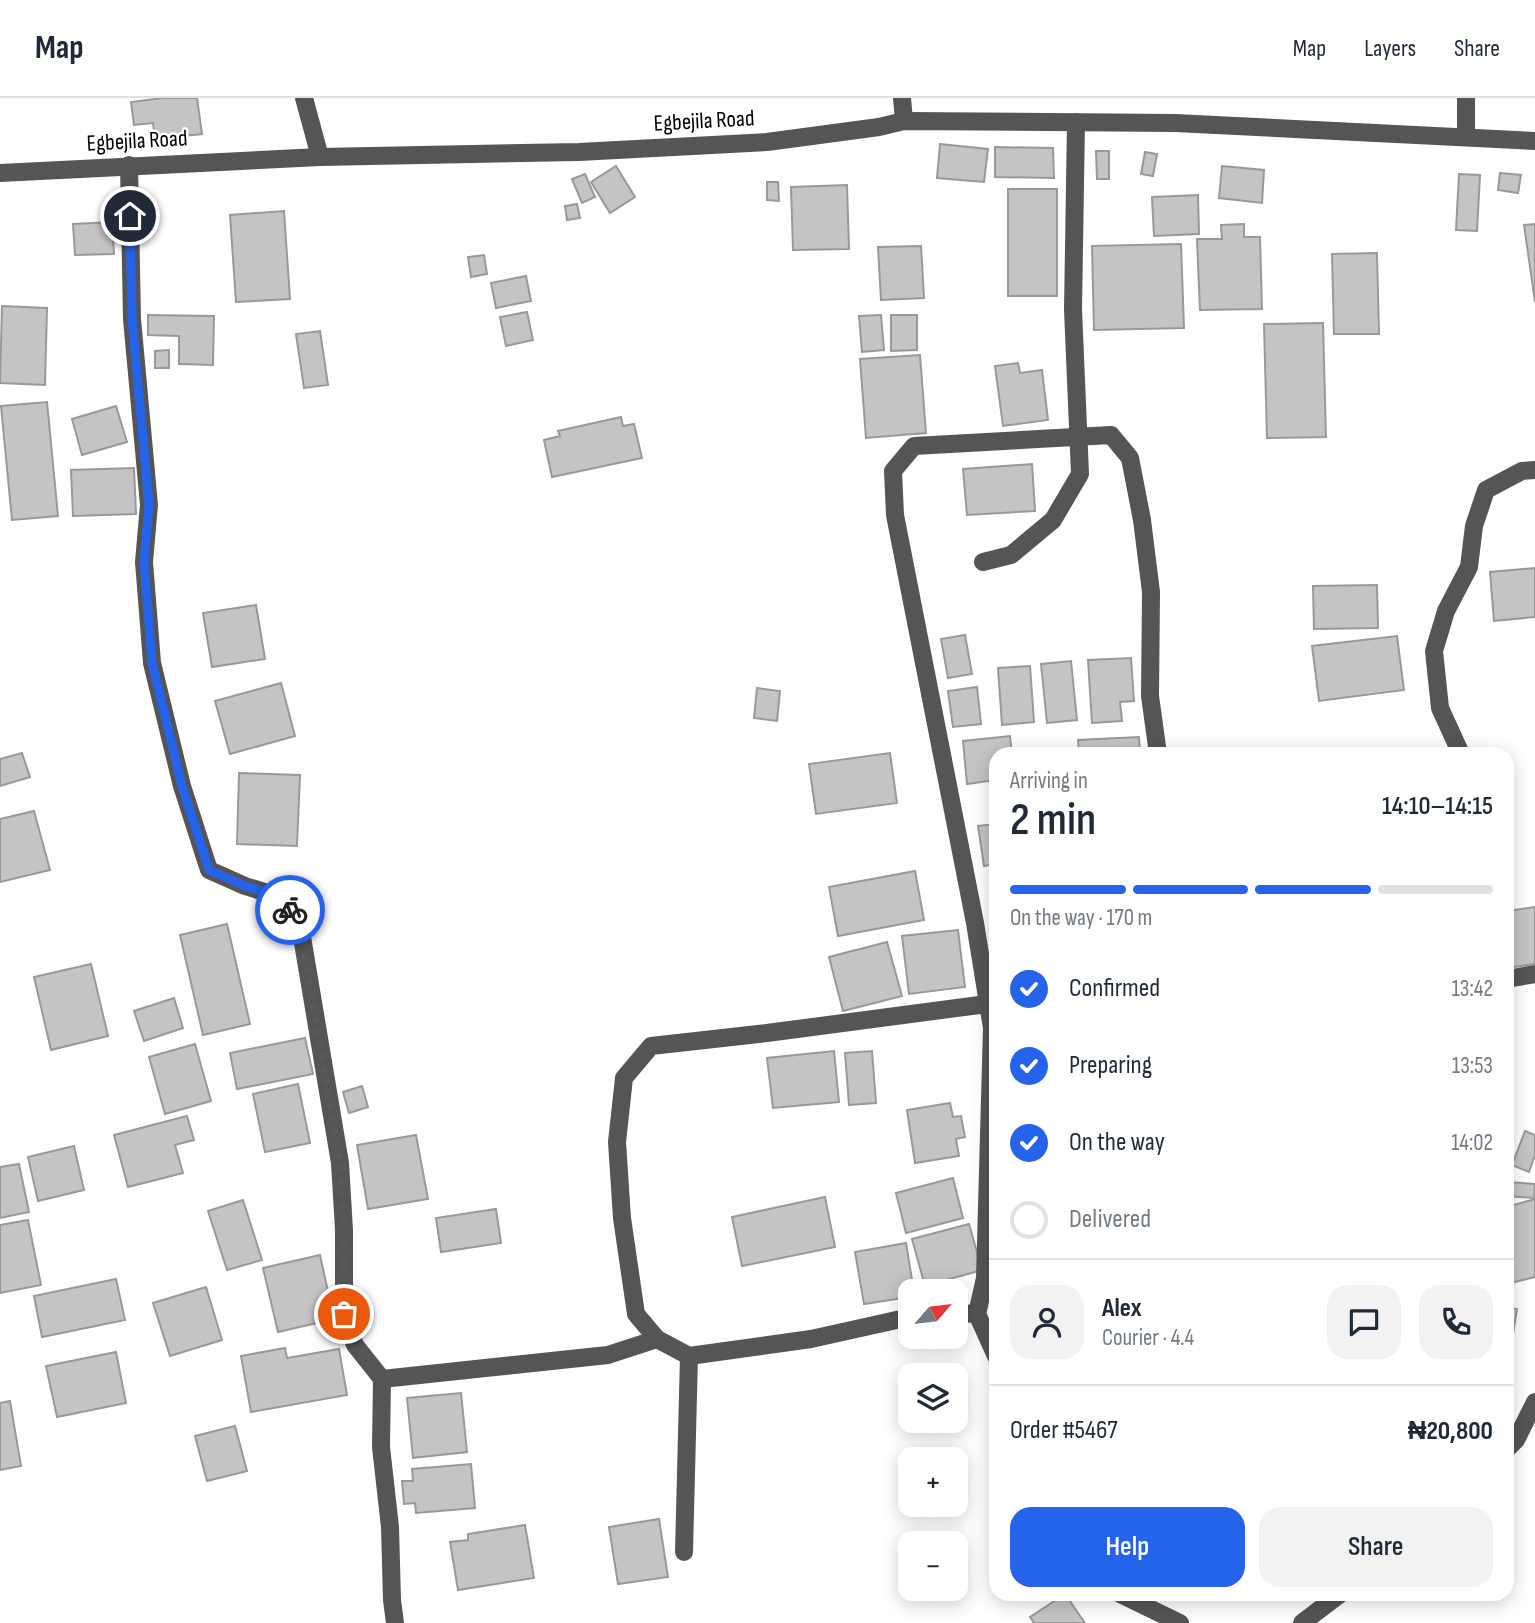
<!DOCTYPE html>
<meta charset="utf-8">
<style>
body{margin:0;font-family:"Sofia Sans Condensed",sans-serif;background:#f2f2f3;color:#1f2937;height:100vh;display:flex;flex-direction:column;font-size:26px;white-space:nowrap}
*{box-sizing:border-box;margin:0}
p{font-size:23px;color:#747a83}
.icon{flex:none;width:38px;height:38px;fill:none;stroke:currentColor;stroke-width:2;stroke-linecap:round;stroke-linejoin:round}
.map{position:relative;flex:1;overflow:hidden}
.panel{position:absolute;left:989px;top:649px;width:525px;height:854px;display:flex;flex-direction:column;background:#fff;border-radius:21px;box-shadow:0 4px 18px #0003}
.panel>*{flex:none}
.needle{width:46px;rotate:62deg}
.buttons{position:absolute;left:898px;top:1181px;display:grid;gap:14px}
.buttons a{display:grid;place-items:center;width:70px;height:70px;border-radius:14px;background:#fff;box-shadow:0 4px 18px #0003;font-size:35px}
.pin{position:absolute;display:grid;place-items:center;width:60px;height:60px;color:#fff;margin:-30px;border:4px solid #fff;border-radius:50%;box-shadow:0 2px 7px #0007}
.courier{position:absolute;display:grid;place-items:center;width:70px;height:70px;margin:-35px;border:5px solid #2563eb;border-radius:50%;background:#fff;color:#222;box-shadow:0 2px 9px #0007}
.overview em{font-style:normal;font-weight:600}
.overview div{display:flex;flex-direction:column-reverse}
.overview{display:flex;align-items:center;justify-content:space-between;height:119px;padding:0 21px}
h1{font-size:46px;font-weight:600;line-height:52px}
.bar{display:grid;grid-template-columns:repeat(4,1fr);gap:10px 7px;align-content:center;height:84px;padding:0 21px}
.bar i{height:9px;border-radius:5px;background:#e0e1e3}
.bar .current{background:#2563eb}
.bar p{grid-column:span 4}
.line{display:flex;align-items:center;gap:18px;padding:0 21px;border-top:2px solid #e0e1e3}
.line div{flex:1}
.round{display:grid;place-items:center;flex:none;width:74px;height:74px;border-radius:21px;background:#f2f2f3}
ol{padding:0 21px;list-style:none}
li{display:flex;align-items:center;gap:21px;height:77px}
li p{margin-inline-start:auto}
li .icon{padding:7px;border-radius:50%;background:#2563eb;color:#fff;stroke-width:4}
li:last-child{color:#747a83}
li i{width:38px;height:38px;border:4px solid #e0e1e3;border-radius:50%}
.primary-button{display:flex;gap:14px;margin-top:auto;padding:14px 21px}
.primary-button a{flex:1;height:80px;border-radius:21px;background:#2563eb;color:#fff;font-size:28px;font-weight:600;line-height:80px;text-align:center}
.primary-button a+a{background:#f2f2f3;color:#1f2937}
header{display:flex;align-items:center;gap:42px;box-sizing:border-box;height:98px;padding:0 35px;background:#fff;border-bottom:2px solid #e0e1e3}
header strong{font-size:33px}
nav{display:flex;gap:38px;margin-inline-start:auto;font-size:24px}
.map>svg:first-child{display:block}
</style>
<header>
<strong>Map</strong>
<nav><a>Map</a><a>Layers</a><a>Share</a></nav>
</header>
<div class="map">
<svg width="1535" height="1525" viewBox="0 0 1535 1525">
<rect width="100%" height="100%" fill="#fff"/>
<g fill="#c4c4c4" stroke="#999" stroke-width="2">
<path d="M163,0h34l5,36 -47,5 -2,-16 -19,2 -3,-23z"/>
<path d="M940,46l48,5 -4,33 -47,-4z"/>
<path d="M995,49l58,1 1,30 -59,-1z"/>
<path d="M1096,53h13v28h-12z"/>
<path d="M1145,54l12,2 -4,22 -12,-2z"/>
<path d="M616,68l19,31 -25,16 -19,-31z"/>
<path d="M1222,68l42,4 -2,33 -43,-5z"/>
<path d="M1500,75l21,2 -3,18 -20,-3z"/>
<path d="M585,76l10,23 -13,6 -10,-24z"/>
<path d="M1459,76l21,1 -3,56 -21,-1z"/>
<path d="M767,84h11l1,19 -12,-1z"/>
<path d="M847,87l2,64 -56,1 -2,-63z"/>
<rect x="1008" y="91" width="49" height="107"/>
<path d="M1198,97l1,39 -45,2 -2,-39z"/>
<path d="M577,106l3,14 -13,2 -2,-14z"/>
<path d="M284,113l6,88 -54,3 -6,-87z"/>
<path d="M112,124l2,32 -39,1 -2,-31z"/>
<path d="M1244,126v13h16l2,72 -62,1 -3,-71h25l-1,-14z"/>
<path d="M1535,126v78l-11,-77z"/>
<path d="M1181,146l3,84 -90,2 -2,-84z"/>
<path d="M921,148l3,52 -43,2 -3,-53z"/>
<path d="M1377,155l2,81h-45l-2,-80z"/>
<path d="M484,157l3,19 -16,3 -3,-20z"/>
<path d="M526,178l5,25 -35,7 -5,-25z"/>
<path d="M2,208l45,2 -2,77 -45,-2z"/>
<path d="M527,214l6,28 -27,6 -6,-29z"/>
<path d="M148,217l66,1 -1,49 -34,-1v-28l-31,-1z"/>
<path d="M881,217l3,35 -22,2 -3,-36z"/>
<path d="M891,217h26v35l-26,1z"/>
<path d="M1323,225l3,114 -59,1 -3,-114z"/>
<path d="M320,233l8,54 -24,3 -8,-54z"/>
<path d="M169,252v18h-14v-17z"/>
<path d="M920,257l6,78 -60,5 -6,-79z"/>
<path d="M1018,265l2,10 22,-3 6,50 -45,6 -8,-60z"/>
<path d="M47,304l11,114 -46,4 -11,-114z"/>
<path d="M116,308l11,36 -45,13 -10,-36z"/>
<path d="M621,319l2,9 11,-2 8,34 -90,19 -8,-37 16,-4 -2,-5z"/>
<path d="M1032,366l3,47 -68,4 -4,-46z"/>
<path d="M134,370l2,46 -63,2 -2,-46z"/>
<path d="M1535,470v49l-41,4 -4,-49z"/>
<path d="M1377,487l1,43 -64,1 -1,-43z"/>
<path d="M256,507l9,54 -53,8 -9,-54z"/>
<path d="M965,537l7,39 -24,4 -7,-39z"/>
<path d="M1397,538l7,54 -85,11 -7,-55z"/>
<path d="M1131,560l3,43 -14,1 2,19 -30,2 -4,-63z"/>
<path d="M1071,563l6,59 -30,3 -6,-59z"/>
<path d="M1030,568l4,56 -32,3 -4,-57z"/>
<path d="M281,585l14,53 -65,18 -15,-53z"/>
<path d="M977,589l4,37 -28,3 -5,-36z"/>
<path d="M757,590l23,3 -3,30 -23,-3z"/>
<path d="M1010,638l2,18h-16v26l-29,4 -4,-43z"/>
<path d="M1139,639l1,17h-61l-1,-14z"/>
<path d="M22,655l8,24 -30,9v-27z"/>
<path d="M890,655l7,50 -81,11 -7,-50z"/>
<path d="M239,675l61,2 -3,71 -60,-2z"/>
<path d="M34,713l16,59 -50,12v-63z"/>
<path d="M996,726v40l-12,2 -6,-40z"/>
<path d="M915,773l9,49 -86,16 -9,-49z"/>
<path d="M1535,809v57l-28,4v-57z"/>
<path d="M227,826l23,100 -47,11 -23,-100z"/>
<path d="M958,832l7,57 -56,7 -7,-58z"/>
<path d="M887,844l15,54 -59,15 -14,-54z"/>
<path d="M91,866l17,72 -57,14 -17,-73z"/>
<path d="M174,900l9,30 -39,13 -10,-30z"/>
<path d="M305,940l8,36 -76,15 -7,-36z"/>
<path d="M195,946l16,57 -46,13 -16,-57z"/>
<path d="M834,953l5,51 -66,6 -6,-50z"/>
<path d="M872,953l4,52 -27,2 -4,-52z"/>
<path d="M298,986l12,59 -45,9 -12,-58z"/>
<path d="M362,988l6,21 -19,6 -6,-21z"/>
<path d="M950,1005l3,14 8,-1 4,21 -9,2 3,17 -44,7 -8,-53z"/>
<path d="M187,1018l7,24 -19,5 8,28 -55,14 -14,-52z"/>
<path d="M1525,1033l10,4v20l-6,17 -17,-7z"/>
<path d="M416,1037l12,64 -60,10 -11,-64z"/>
<path d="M74,1048l10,44 -46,11 -10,-44z"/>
<path d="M19,1066l10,48 -29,6v-51z"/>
<path d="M953,1080l10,40 -57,15 -10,-40z"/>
<path d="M1507,1084l28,2 -1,14 -27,-2z"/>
<path d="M825,1099l10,50 -93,19 -10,-49z"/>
<path d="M1535,1101v78l-28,7v-77z"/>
<path d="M243,1102l19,60 -35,10 -19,-59z"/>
<path d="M496,1111l5,34 -60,9 -5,-34z"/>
<path d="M28,1122l13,65 -41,8v-68z"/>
<path d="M969,1126l13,46 -57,16 -13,-47z"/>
<path d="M906,1145l8,49h-4v5l-46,7 -9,-52z"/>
<path d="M320,1157l14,64 -56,13 -15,-64z"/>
<path d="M116,1181l9,41 -83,17 -8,-41z"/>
<path d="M206,1189l16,53 -52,16 -17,-53z"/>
<path d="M1507,1209l10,2 -9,56h-1z"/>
<path d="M285,1250l2,10 52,-9 8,46 -96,17 -10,-56z"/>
<path d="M116,1254l10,51 -69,14 -11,-51z"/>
<path d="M461,1295l6,59 -54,6 -6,-60z"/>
<path d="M10,1303l11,65 -21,4v-67z"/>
<path d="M235,1328l12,45 -40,10 -12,-45z"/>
<path d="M471,1366l4,44 -59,5 -1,-10 -11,1 -2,-23h11l-1,-12z"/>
<path d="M659,1421l9,58 -50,7 -9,-57z"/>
<path d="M525,1427l9,53 -76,12 -8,-48 18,-2v-6z"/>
<path d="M1065,1496l20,29h-51l-4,-6z"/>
</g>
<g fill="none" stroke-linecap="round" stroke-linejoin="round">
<g stroke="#555" stroke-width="18">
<path d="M304,0l16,59"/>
<path d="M902,0l2,23"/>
<path d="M1466,39v-39"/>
<path d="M129,67l3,154 17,186 -5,57 8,101 30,123 27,84 36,16 39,12 17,33 39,232 4,67v84l11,31 27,34 -1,68 9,80 2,73 3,23"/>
<path d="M0,75l320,-16 259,-5 188,-10 112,-15 25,-6 271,2 360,18"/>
<path d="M983,464l28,-7 42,-35 27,-46 -7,-164 3,-188"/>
<path d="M1461,656l-21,-46 -6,-57 12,-40 23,-44 5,-41 12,-36 36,-19 13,-1"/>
<path d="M1507,881l28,-5"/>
<path d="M956,1215l21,1"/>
<path d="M657,1241l-21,-25 -14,-96 -5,-76 7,-64 27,-32 116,-13 220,-29"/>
<path d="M996,1258l-19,-42 8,-36 7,-250 -17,-105 -80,-408 -2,-44 21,-25 197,-11 19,23 12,62 9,72 -1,104 8,58"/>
<path d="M382,1281l226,-24 49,-16 32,17 122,-17 99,-22"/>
<path d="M1507,1351l9,-9 19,-38"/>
<path d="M684,1454l5,-196"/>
<path d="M1120,1496l60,29"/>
<path d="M1302,1525l38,-29"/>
</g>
</g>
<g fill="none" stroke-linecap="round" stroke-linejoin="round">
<path stroke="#595959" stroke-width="7" stroke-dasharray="0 12.6" d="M290,812l11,21 39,232 4,67v84"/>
<path stroke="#2563eb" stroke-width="9" d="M130,118l2,103 17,186 -5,57 8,101 30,123 27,84 36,16 39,12 6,12"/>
</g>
<g text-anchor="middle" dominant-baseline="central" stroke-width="5" stroke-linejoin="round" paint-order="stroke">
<g font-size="23" fill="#000" stroke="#fff">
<text transform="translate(704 23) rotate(-3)">Egbejila Road</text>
<text transform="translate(137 43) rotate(-3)">Egbejila Road</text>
</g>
</g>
</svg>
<div class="buttons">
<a><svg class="needle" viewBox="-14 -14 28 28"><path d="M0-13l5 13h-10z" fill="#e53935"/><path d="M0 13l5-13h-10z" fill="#747a83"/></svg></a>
<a><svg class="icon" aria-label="layers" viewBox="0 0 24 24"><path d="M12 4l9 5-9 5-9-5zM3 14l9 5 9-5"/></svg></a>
<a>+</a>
<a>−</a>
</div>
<div class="pin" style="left:344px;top:1216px;background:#ea580c"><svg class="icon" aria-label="bag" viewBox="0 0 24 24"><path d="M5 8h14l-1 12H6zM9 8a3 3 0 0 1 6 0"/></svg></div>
<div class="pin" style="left:130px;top:118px;background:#1f2937"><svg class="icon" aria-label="home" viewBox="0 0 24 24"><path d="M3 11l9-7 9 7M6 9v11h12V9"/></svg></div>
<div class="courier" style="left:290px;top:812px"><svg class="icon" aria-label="bike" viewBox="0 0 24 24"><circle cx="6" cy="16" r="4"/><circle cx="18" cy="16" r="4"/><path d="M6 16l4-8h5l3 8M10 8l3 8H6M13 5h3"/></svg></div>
<section class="panel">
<div class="overview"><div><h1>2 min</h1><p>Arriving in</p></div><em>14:10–14:15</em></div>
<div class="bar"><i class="current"></i><i class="current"></i><i class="current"></i><i></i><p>On the way · 170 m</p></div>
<ol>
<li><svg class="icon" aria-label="check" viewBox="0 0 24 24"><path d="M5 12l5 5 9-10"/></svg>Confirmed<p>13:42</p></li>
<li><svg class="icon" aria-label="check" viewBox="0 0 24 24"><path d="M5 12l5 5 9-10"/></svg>Preparing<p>13:53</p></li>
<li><svg class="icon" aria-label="check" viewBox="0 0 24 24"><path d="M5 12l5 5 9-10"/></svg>On the way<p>14:02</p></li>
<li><i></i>Delivered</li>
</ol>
<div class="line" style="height:126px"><a class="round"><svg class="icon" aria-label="person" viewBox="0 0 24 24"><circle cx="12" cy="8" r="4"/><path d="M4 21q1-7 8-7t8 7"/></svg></a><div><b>Alex</b><p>Courier · 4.4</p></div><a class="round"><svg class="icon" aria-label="chat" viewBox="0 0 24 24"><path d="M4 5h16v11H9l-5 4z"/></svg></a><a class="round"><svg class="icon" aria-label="phone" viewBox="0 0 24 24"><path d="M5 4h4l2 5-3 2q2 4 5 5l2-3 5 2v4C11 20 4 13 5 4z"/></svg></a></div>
<div class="line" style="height:91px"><div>Order #5467</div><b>₦20,800</b></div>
<div class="primary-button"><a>Help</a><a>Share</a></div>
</section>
</div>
